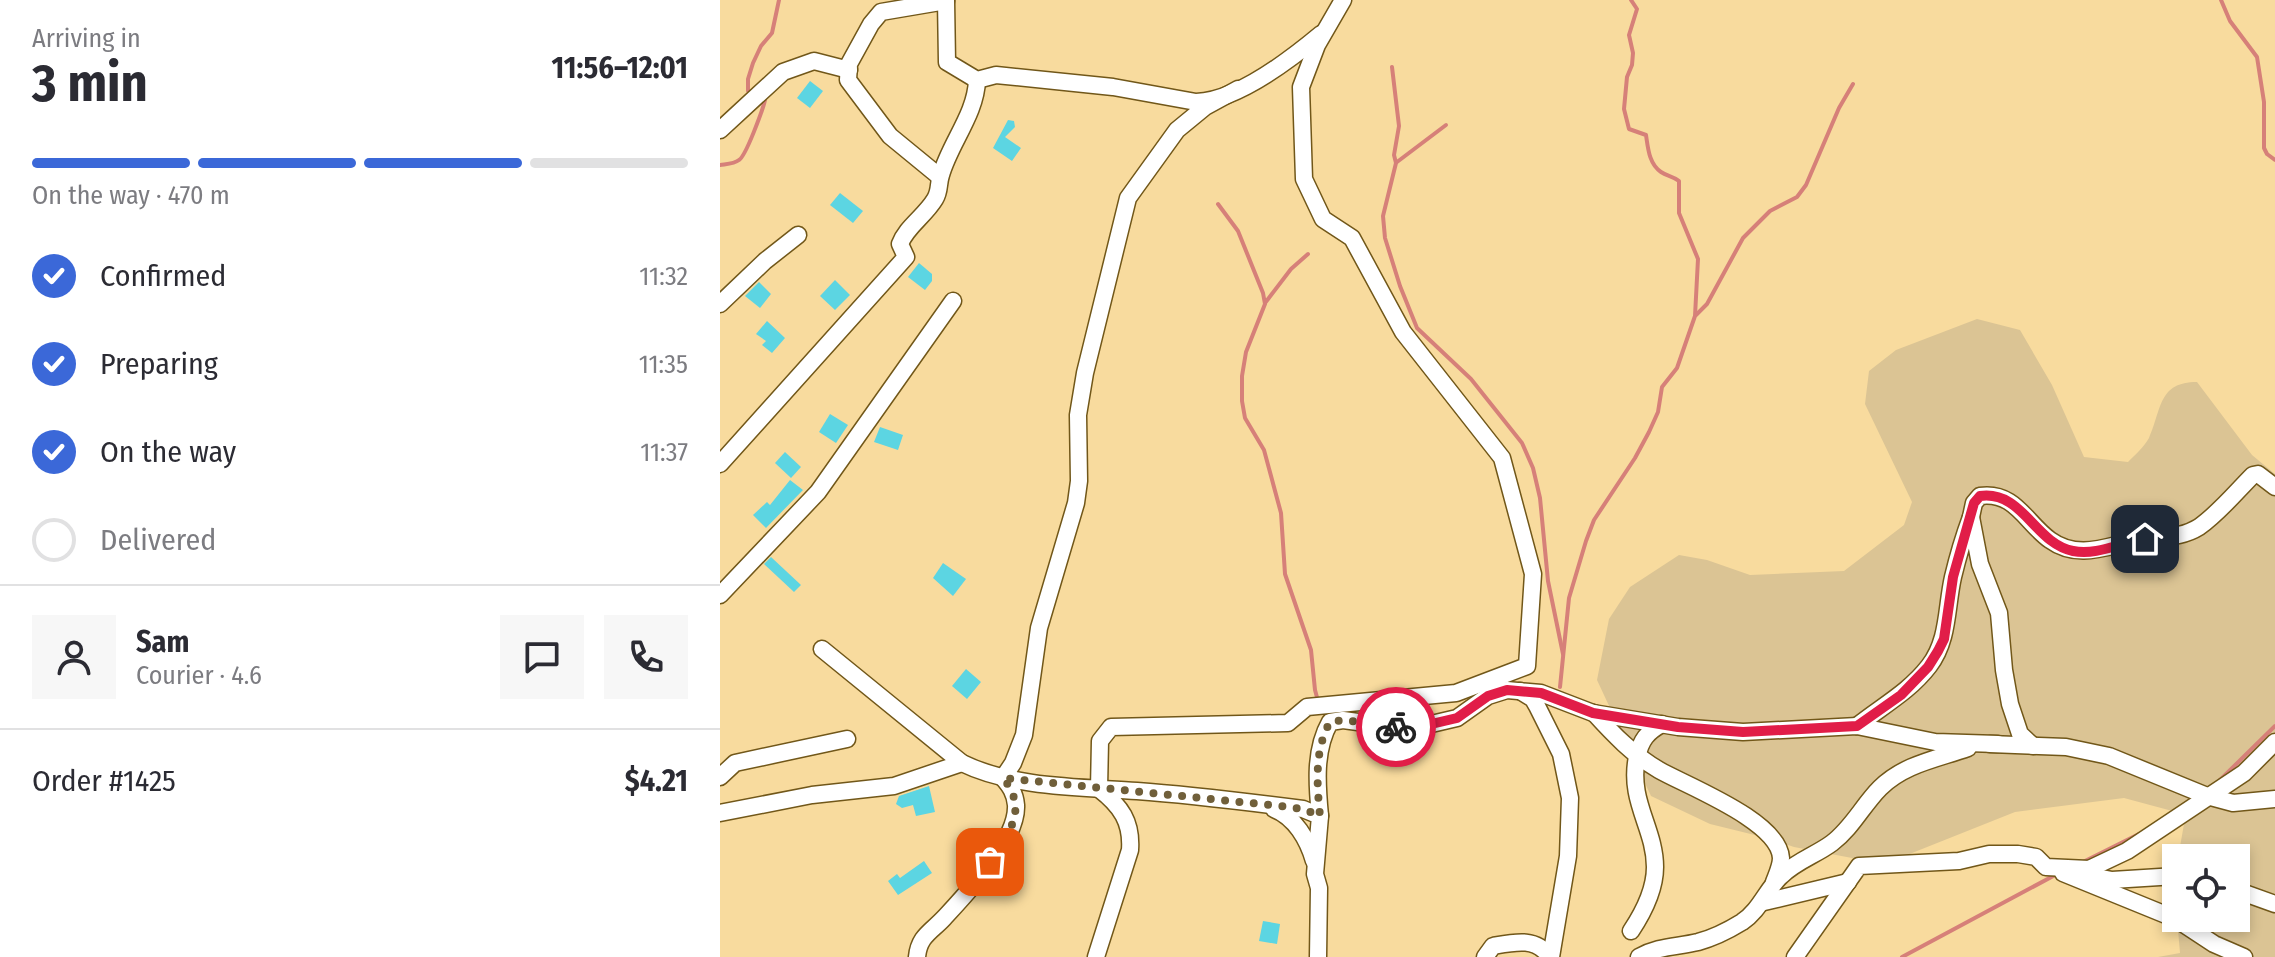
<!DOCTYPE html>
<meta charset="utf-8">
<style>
body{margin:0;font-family:"Fira Sans Condensed",sans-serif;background:#f7f7f7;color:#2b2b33;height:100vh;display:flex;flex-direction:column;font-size:30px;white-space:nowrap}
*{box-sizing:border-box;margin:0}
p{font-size:26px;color:#7c7c81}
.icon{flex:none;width:44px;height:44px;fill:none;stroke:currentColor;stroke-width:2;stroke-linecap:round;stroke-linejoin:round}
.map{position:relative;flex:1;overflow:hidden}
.side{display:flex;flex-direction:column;background:#fff;width:720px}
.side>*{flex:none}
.fabs{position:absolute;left:1442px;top:844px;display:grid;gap:16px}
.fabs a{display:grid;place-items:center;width:88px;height:88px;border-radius:0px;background:#fff;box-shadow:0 4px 12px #0003;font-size:40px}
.pin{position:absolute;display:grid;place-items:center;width:68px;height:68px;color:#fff;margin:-34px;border-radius:16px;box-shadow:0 4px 12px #0006}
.courier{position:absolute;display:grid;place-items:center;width:80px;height:80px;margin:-40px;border:6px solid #e11d48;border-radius:50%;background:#fff;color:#222;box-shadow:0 2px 10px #0007}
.head em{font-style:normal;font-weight:700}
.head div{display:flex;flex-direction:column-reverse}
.head{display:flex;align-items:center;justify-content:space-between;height:136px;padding:0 32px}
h1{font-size:52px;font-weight:700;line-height:60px}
.bar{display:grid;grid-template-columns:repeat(4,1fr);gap:12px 8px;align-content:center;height:96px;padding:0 32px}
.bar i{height:10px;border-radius:6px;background:#e1e1e2}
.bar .selected{background:#3b68d8}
.bar p{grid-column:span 4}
.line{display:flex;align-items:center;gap:20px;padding:0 32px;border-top:2px solid #e1e1e2}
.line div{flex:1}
.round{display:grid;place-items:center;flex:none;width:84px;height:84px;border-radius:0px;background:#f7f7f7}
ol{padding:0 32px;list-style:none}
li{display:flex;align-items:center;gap:24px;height:88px}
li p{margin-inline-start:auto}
li .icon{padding:8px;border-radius:50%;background:#3b68d8;color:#fff;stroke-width:4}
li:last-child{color:#7c7c81}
li i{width:44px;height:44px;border:4px solid #e1e1e2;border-radius:50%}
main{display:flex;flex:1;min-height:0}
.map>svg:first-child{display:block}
</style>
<main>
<section class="side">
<div class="head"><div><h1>3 min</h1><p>Arriving in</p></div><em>11:56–12:01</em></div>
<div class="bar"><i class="selected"></i><i class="selected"></i><i class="selected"></i><i></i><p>On the way · 470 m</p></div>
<ol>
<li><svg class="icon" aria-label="check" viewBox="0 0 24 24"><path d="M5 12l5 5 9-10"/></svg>Confirmed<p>11:32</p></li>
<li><svg class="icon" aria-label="check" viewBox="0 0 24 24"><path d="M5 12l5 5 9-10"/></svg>Preparing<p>11:35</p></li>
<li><svg class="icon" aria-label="check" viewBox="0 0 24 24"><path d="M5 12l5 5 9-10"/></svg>On the way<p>11:37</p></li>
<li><i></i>Delivered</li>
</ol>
<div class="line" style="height:144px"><a class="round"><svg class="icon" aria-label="person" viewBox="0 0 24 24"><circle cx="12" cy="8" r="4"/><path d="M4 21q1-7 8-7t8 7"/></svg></a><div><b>Sam</b><p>Courier · 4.6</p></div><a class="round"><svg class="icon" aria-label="chat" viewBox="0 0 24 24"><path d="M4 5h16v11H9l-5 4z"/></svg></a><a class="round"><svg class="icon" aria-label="phone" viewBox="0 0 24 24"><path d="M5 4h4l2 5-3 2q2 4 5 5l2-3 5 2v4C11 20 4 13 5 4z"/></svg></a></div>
<div class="line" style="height:104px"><div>Order #1425</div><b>$4.21</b></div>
</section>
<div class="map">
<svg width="1555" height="957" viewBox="0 0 1555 957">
<rect width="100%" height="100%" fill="#f8db9e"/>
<path fill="#dbc494" d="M1257,319l43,11 32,55 32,72 44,5c7,-7 16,-15 21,-24 13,-29 9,-56 48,-56l55,73 23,19v483h-117l22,-4 -3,-35h59v-60h-58l6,-34 -8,-12 -52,-14 -109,14 -113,45 -50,1 -58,-11 -23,-8 -61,-15 -59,-28 -54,-116 12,-61 21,-32 49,-32 28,5 43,15 94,-4 60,-46 8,-23 -47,-98 4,-33 27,-21z"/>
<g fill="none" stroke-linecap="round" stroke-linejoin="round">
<g stroke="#d68079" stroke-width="4">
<path d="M1501,0l9,21 27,36 7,45v46l3,6 8,6"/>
<path d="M672,67l7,59 -5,29 2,8 -13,53 2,22 15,48 17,42 54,51 51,64 11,25 7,30 8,83 15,73"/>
<path d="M33,95l-5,-4v-12l5,-16 8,-17 11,-13 7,-33"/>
<path d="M677,162l49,-37"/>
<path d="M0,165c6,-1 14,-1 19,-5 7,-4 24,-51 26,-60l-4,-1"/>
<path d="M498,204l20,27 25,62 2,11 -19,48 -4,24v25l3,17 19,32 17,63 4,61 26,76 4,40 3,11"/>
<path d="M545,303l26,-34 17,-15"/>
<path d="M976,315l11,-11 36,-66 27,-27 27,-14 9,-12 33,-77 14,-24"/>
<path d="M840,687l9,-89 17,-57 8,-21 41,-62 14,-26 9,-20 4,-25 15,-19 18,-52 3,-57 -19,-46v-32c-6,-5 -12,-5 -18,-9 -12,-8 -13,-24 -15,-37l-17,-6 -5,-20 3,-32 5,-12 1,-12 -4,-18 8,-26 -6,-9"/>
<path d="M1500,780l55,-54"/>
<path d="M1363,862l56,-28"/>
<path d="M1182,957l155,-83"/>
</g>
</g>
<g fill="#5cd5e2">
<path d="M90,81l13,10 -13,17 -13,-10z"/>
<path d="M288,120l6,1 1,6 -10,10 16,11 -9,13 -19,-13z"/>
<path d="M120,193l23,18 -10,12 -23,-18z"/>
<path d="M199,263l13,11v7l-7,9 -17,-13z"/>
<path d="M115,280l15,15 -15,15 -15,-14z"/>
<path d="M39,282l12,12 -11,14 -15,-12z"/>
<path d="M47,321l18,17 -13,15 -10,-8 4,-4 -10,-7z"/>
<path d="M110,414l18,11 -12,18 -17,-11z"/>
<path d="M160,427l23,8 -5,15 -24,-8z"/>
<path d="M65,452l16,15 -10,11 -16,-15z"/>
<path d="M70,480l13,10 -37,38 -13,-13 14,-13 3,3z"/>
<path d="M51,557l30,28 -7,7 -30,-28z"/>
<path d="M223,563l23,16 -13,17 -20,-18z"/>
<path d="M246,669l15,13 -14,17 -15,-13z"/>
<path d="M209,786l6,26 -19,4 -3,-11 -11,3 -6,-4 3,-8z"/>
<path d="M204,861l8,12 -34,22 -10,-14 9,-7 3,4z"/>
<path d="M543,921l17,3 -3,20 -18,-3z"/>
</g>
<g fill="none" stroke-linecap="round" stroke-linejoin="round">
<g stroke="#715719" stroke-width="19">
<g id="minor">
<path d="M226,0l1,62 30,18 19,-5 117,12 83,15c40,-1 95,-43 125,-68"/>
<path d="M0,130l63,-58 31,-11 35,9"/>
<path d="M220,177l-50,-41 -42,-56 1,-16 22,-40 10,-12 65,-11"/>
<path d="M0,304l45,-43 33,-26"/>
<path d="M0,464l186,-207 -6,-13c6,-17 25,-28 35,-45 5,-8 3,-15 6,-24 9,-32 35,-61 36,-95"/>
<path d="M1251,517l3,-14 6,-7c35,-5 46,27 70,44 29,21 59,5 89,0 21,-4 41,-1 60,-13 20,-14 37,-35 54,-52l5,-1 17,13"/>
<path d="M0,595l98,-103 135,-191"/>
<path d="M102,649l140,114c51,25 120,24 175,28 56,4 111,11 166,18l17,7 -5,58 4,14 -1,69"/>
<path d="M800,691l13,8 4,7 24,48 9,44 -2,58 -17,101"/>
<path d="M874,713c19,21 39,42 65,57 28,16 120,51 122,88 0,8 -4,16 -7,24"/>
<path d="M1137,726c25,-20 52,-34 72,-60 20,-26 17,-58 24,-89 5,-21 11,-41 18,-60l9,47 19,49 5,57 6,34 10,30 13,12"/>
<path d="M1270,744l76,3 43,9 98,40 26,7 42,-4"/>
<path d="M0,777l15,-14 112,-24"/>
<path d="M379,789l1,-48 11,-14 177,-4 19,-16 149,-14 71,-27 6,-92 -31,-116 -99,-126 -51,-94 -29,-19 -19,-40 -3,-92 16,-42 26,-45"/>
<path d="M554,809c21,8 34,31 40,52"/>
<path d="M0,813l92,-18 82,-9 68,-23"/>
<path d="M600,816c-3,-31 -6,-66 10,-94l13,-2 67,9 47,-11 31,-22 19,-6 34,3 52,20 85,14 65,5 114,-6 78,16 63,2"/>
<path d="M1343,873l113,46 38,25 30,13"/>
<path d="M1366,875l26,5 64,-4"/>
<path d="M1516,890l39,14"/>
<path d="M1044,902l84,-20"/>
<path d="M911,931c12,-18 24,-42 24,-64 0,-39 -27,-66 -18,-110 4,-17 10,-25 25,-33"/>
<path d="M197,957c2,-21 14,-25 27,-39 23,-25 74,-78 72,-113 -1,-12 -6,-19 -13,-27l10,-15 11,-28 15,-107 37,-125 3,-22 -1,-66 7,-42 43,-175 49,-68 28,-23 33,-18"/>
<path d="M376,957l34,-107c2,-28 -9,-44 -31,-61"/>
<path d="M765,957l8,-11c22,-4 43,-9 57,11"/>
<path d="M919,957c19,-11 38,-10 59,-15 15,-4 31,-12 44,-20 18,-12 24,-32 39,-46 15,-15 35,-21 51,-33 20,-15 31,-38 48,-55 24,-24 57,-29 88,-40"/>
<path d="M1075,957l64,-91 100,-5 30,-7h29l18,3 10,10 43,2 38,-18 117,-78 31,-31"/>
</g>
</g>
<use href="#minor" stroke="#fff" stroke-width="16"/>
</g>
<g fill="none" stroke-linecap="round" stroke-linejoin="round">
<path stroke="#705f3a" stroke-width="8" stroke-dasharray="0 14.4" d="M270,862c19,-30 39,-52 13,-84l277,28 23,3 17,7c-3,-31 -6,-66 10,-94l13,-2 53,7"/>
<path stroke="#e11d48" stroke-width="10" d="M676,727l14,2 47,-11 31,-22 19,-6 34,3 52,20 85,14 65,5 114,-6 44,-31 27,-28 10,-16 6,-12 9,-62 21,-74 6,-7c43,-6 54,47 93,55 24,5 49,-9 72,-12"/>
</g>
</svg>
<div class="fabs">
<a><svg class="icon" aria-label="locate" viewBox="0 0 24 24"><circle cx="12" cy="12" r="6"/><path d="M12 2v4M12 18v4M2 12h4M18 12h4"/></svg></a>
</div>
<div class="pin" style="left:270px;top:862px;background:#ea580c"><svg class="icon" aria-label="bag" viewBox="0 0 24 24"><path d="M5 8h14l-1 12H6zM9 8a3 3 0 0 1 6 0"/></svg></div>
<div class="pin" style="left:1425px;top:539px;background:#1f2937"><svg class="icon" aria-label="home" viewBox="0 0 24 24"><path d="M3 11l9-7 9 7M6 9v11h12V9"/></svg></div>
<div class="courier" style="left:676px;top:727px"><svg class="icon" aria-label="bike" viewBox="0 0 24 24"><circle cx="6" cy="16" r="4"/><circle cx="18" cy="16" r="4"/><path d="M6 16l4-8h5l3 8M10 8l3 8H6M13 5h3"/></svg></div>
</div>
</main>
